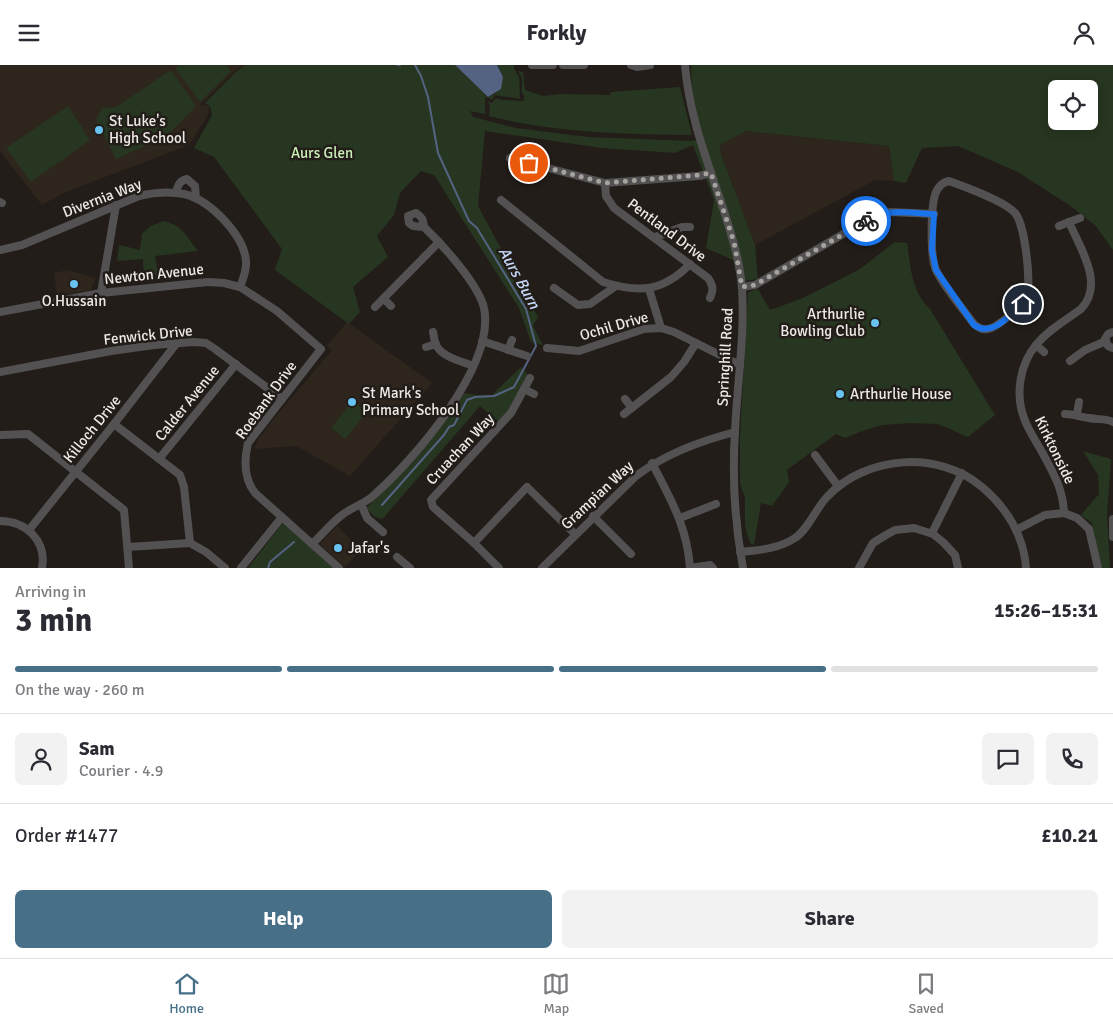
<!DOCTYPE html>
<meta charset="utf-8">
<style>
body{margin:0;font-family:Signika,sans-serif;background:#f2f2f3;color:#2b2b33;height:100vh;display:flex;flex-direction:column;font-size:19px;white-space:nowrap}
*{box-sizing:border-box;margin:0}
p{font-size:16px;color:#7c7c81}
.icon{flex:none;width:28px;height:28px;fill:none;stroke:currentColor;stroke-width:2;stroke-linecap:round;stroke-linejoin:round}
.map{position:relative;height:503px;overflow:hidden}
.sheet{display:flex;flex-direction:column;background:#fff;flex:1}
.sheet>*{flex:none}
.buttons{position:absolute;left:1048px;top:15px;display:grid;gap:10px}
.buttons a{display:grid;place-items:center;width:50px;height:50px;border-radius:8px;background:#fff;box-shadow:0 2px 12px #0003;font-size:25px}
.pin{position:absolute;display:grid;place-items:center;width:42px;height:42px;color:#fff;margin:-21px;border:2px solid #fff;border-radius:50%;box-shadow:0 1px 5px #0007}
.courier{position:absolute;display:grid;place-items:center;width:50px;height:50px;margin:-25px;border:4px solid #1a73e8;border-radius:50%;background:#fff;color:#222;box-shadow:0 1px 6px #0007}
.summary em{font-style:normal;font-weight:700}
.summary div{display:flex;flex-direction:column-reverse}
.summary{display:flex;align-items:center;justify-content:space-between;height:85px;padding:0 15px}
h1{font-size:32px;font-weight:700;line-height:38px}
.bar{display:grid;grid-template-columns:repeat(4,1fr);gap:8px 5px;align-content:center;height:60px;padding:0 15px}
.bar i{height:6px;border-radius:4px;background:#e1e1e2}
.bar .on{background:#476f88}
.bar p{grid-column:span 4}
.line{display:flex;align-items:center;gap:12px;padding:0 15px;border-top:1px solid #e1e1e2}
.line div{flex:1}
.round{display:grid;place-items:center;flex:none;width:52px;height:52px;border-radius:8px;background:#f2f2f3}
.button{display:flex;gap:10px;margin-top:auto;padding:10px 15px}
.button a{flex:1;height:58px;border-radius:8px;background:#476f88;color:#fff;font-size:20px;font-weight:700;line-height:58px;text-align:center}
.button a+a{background:#f2f2f3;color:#2b2b33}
header{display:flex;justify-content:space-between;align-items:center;height:65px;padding:0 15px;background:#fff;font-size:22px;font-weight:700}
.menu{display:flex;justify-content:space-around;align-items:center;height:70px;border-top:1px solid #e1e1e2;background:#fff;font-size:14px;color:#7c7c81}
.menu a{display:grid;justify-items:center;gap:2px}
.menu .on{color:#476f88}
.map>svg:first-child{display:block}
</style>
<header><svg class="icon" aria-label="menu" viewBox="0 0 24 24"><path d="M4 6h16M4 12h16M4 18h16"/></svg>Forkly<svg class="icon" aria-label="person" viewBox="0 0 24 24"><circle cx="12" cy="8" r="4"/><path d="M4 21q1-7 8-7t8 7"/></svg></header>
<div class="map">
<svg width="1113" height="503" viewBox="0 0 1113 503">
<rect width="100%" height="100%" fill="#221d19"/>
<g fill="#2e251d">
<path d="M0,0h246l-11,6 -35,34 9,1 -1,9 -19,30 -123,47 -24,13 -42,-54z"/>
<path d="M746,66l143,15 5,35 -19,-1 -120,65 -34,-91 -1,-9z"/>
<path d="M67,205l29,8 -5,12 -34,6 -3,-23z"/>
<path d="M347,257l85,61 -82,93 -54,-30 -42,3 6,-12 12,-16 60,-71 -5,-4z"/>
<path d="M337,461l24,24 -16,17 -23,-21 -1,-3z"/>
</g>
<g fill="#273620" fill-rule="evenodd">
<path d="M180,0h47l4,6 -31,31 -24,-33v-2z"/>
<path d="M246,0h209l33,32 8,-4 7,-16 -6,-12h17v4l5,8 1,22 -25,-4 -3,5 -4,-3 -3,1v16l-15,-3 3,6 43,11 72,9 104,4 10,-3 -10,-45 -1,-28h422v185l-17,-24 -24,-19 -54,-35 -60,-26 -36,2 -16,35 -12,-2 -5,-35 -143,-15 -26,14 1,9 34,91 3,34 -20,3 -5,-22 -27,-12 8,-48 -21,-55 -18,8 -73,-5 -117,-17 -7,75 60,111 -5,9 10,19 -12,-3 -12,-34 -85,-133 -13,-4 -21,22 -6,22 -17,21 11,21 -35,30 7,25 -11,12 -74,-54 7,-21 -68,-92 -20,-9 18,-33 -2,-9 -5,-3 31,-31zM1056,24h33v32h-33z"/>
<path d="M171,5l25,36 -29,30 -51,23 -20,-39 6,-12 14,-1z"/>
<path d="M518,6l3,1 2,-1 2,19 18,6 18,-2 49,1 1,-3 69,-5 12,48c-68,-1 -137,-2 -203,-19l1,-9 -2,-6 4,2 4,-5 6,2 22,1v-6l-2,-2v-15z"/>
<path d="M68,41l22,34 -59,42 -25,-34z"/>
<path d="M163,156c20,4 23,15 35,30l-43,5 4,24 -15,1 -1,-22 -26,2 2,-16 21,5 2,-16 9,-8z"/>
<path d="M895,177l12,1c4,25 4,48 23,66l65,106 -27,22 -30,-13 -28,-1 -28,2 -20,6 -17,7 -9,-4 -49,36 2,12 -17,24 -11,-3 -7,42 -4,-2 -5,-17v-28l-5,-15v-46l8,-145 10,-3 12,21 33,-12 57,-29z"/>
<path d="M521,302l7,8 -18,32 -11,15 -19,-16 -95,110 -3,3 -7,-2 -8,-8v-2c37,-34 70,-72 97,-114l13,2h15z"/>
<path d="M353,336l14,11 -22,27 -14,-11z"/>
<path d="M1083,386l28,8 -4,56 3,53h-10l-8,-45 -11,-8 18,-21 -1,-19z"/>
<path d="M283,458l50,45h-85z"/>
</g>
<path fill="#546381" d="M455,0h42l6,12 -2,12 -13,8z"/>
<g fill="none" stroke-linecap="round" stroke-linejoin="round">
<g stroke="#546381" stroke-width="2">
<path d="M398,0h2"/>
<path d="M382,440l62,-70 5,-8 5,-2 13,-25 8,-3 19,-1 20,-9 22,-41 -10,-37 -49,-81 -8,-7 -31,-68 -10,-56 -7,-21 -6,-11"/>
<path d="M268,503l2,-6 24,-20"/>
</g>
<g stroke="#545153" stroke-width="8">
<path d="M532,0h21"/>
<path d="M563,0h21"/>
<path d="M631,0l6,2 13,-2"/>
<path d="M685,0c4,51 23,98 39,146 8,25 16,51 18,77 3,48 -5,96 -7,144 -3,45 0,92 8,136"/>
<path d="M510,93l95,25 94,-7 12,-3"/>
<path d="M949,116c16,6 56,20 66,32 10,11 17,72 11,86 -3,7 -30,29 -38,30 -6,1 -9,-1 -14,-5 -11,-15 -30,-37 -38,-54 -6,-13 -6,-68 1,-80 3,-5 7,-8 12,-9z"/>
<path d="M605,118l1,13 8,12 94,70c5,7 6,12 2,20"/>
<path d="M176,128c2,-8 3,-12 11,-14l8,7 1,12"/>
<path d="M501,135l102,82c36,11 60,10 87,-18"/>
<path d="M0,137l2,1"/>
<path d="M1069,157l11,-4"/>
<path d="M1059,161l10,-4c11,26 36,62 12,87 -15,11 -33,21 -45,36 -16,19 -21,49 -12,73 4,12 12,23 18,34 11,21 21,36 22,61"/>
<path d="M655,172l27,-10h8"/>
<path d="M0,185l22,-5 117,-49c16,-4 29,-5 45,-2 26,6 60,41 62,67 1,9 -3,18 -6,26"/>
<path d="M742,222l13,-2 121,-70 14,-3 44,2"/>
<path d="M554,223l24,17 12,-1 26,-18"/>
<path d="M649,224l12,39"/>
<path d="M101,228l15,-88"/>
<path d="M384,234l7,7"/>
<path d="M375,242l64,-65"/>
<path d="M0,247l101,-19 107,-11 16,1 16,4 37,24 44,38 -73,94c-4,17 -4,36 7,50l84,75"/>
<path d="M433,267c1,4 1,9 3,13 6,12 25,16 37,21"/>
<path d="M1113,267l-5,2 -3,5 3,7 5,2"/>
<path d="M482,276l45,15"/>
<path d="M1036,280l8,7"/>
<path d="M426,282l10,-3"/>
<path d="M547,283l32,3 65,-22 17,-1 13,4 66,33"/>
<path d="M508,285l4,-10"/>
<path d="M1070,296l15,-11 21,-9"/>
<path d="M0,307l111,-21 43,-6 40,-3 12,1 9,6 67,50"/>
<path d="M524,324l10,5"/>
<path d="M625,334l7,9"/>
<path d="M624,349l47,-37 13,-15 12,-19"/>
<path d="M1065,349c9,0 15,3 24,4 8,2 16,0 24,4"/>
<path d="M1077,349l2,-12"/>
<path d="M114,359l66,51 4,12 6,56"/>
<path d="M0,370l28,-1 96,76 5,58"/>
<path d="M815,390l23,31"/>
<path d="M159,394l77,-95"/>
<path d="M652,398c19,37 35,63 38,105"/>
<path d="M361,439l6,14 16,14"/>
<path d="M593,451l38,38"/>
<path d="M680,453l36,-14"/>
<path d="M1113,454v18"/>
<path d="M0,456c26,0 47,20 42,47"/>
<path d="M29,465l85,-106 62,-80"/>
<path d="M1016,465l29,-15 19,-2 13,5 12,11 9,39"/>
<path d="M932,468l30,-60"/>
<path d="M474,478l-41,-36 -2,-7 80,-87 19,-35"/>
<path d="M312,479c10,-9 19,-21 30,-29 10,-8 23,-11 32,-20 40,-35 122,-130 110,-187 -5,-23 -42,-64 -60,-81l-11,-1 -4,-3 -1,-7 8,-3c6,4 7,6 8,14"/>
<path d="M128,482l62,-4 16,9 19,16"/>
<path d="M740,487c20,-2 38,-3 55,-14 13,-8 21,-30 32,-41 39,-42 112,-47 155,-10 25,21 42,49 44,81"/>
<path d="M397,492l13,11"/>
<path d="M241,503l41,-51"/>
<path d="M499,503l-25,-25 53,-56 48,47"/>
<path d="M542,503l94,-92c29,-22 64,-35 99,-44"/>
<path d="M690,503l20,-3 3,3"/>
<path d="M859,503l14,-25 13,-8 9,-5 19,-2 19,6 10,8 12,13 3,13"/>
</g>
</g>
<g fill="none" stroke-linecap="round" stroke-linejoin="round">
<path stroke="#a6a29e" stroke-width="5" stroke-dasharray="0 9" d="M529,98l76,20 94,-8 12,-2 23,69 8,45 13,-2 111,-64"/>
<path stroke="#1a73e8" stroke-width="6" d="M866,156c22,-13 43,-8 68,-7l-2,36 4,20 38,55c18,13 35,-10 49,-21"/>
</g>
<g fill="#69c3f1" stroke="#221d19" stroke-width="2">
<circle cx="99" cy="65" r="5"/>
<circle cx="74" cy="219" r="5"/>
<circle cx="875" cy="258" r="5"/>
<circle cx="840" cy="329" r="5"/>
<circle cx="352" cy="337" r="5"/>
<circle cx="338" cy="483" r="5"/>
</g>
<g text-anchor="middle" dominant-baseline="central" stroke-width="5" stroke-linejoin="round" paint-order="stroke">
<g font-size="15" fill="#ede9e6" stroke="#221d19" text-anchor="start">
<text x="109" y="56">St Luke's<tspan x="109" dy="17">High School</tspan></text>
<text x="74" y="236" text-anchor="middle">O.Hussain</text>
<text x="865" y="249" text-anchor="end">Arthurlie<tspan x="865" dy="17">Bowling Club</tspan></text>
<text x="362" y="328">St Mark's<tspan x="362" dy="17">Primary School</tspan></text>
<text x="850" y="329">Arthurlie House</text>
<text x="348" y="483">Jafar's</text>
</g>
<g font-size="15" fill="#cbefb8" stroke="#221d19">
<text x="322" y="88">Aurs Glen</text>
</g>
<g font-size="15" fill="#ede9e6" stroke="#221d19">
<text transform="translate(102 133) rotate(-21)">Divernia Way</text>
<text transform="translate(667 165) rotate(37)">Pentland Drive</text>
<text transform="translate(154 209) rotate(-6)">Newton Avenue</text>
<text transform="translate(614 261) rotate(-16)">Ochil Drive</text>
<text transform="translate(148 270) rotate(-6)">Fenwick Drive</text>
<text transform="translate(725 292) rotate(-87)">Springhill Road</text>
<text transform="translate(266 335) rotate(-54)">Roebank Drive</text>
<text transform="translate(187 338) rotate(-51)">Calder Avenue</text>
<text transform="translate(92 364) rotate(-51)">Killoch Drive</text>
<text transform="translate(460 384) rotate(-47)">Cruachan Way</text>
<text transform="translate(1055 385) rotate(64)">Kirktonside</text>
<text transform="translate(597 430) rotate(-43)">Grampian Way</text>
</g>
<g font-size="16" font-style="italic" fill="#c5d6f7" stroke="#221d19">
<text transform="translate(519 213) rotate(61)">Aurs Burn</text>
</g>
</g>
</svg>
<div class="buttons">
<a><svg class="icon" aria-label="locate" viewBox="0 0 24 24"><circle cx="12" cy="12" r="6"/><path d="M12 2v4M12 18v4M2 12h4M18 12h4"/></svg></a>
</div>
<div class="pin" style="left:529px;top:98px;background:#ea580c"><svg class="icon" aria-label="bag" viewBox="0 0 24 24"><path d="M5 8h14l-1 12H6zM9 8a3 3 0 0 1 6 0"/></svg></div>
<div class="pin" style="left:1023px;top:239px;background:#1f2937"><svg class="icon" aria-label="home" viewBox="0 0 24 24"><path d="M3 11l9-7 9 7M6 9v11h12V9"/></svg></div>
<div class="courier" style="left:866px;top:156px"><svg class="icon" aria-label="bike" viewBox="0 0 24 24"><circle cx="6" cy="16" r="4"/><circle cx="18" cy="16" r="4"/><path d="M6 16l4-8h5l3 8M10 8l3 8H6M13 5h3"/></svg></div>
</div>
<section class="sheet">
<div class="summary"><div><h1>3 min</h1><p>Arriving in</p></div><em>15:26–15:31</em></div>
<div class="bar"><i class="on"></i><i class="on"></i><i class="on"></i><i></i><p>On the way · 260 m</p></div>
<div class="line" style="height:90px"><a class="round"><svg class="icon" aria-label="person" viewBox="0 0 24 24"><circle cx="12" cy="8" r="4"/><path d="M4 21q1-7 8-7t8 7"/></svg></a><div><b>Sam</b><p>Courier · 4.9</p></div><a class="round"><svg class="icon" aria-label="chat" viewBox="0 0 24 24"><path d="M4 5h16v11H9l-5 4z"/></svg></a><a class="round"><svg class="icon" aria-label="phone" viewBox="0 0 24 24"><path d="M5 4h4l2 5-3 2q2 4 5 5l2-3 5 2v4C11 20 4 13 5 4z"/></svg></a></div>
<div class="line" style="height:65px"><div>Order #1477</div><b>£10.21</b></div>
<div class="button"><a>Help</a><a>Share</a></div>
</section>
<nav class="menu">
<a class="on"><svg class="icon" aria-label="home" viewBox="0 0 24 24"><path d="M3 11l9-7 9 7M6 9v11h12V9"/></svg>Home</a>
<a><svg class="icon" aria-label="map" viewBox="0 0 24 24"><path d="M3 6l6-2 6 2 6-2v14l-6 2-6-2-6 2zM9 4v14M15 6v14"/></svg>Map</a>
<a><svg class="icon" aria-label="saved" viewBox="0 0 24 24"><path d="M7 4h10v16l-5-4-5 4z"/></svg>Saved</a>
</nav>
